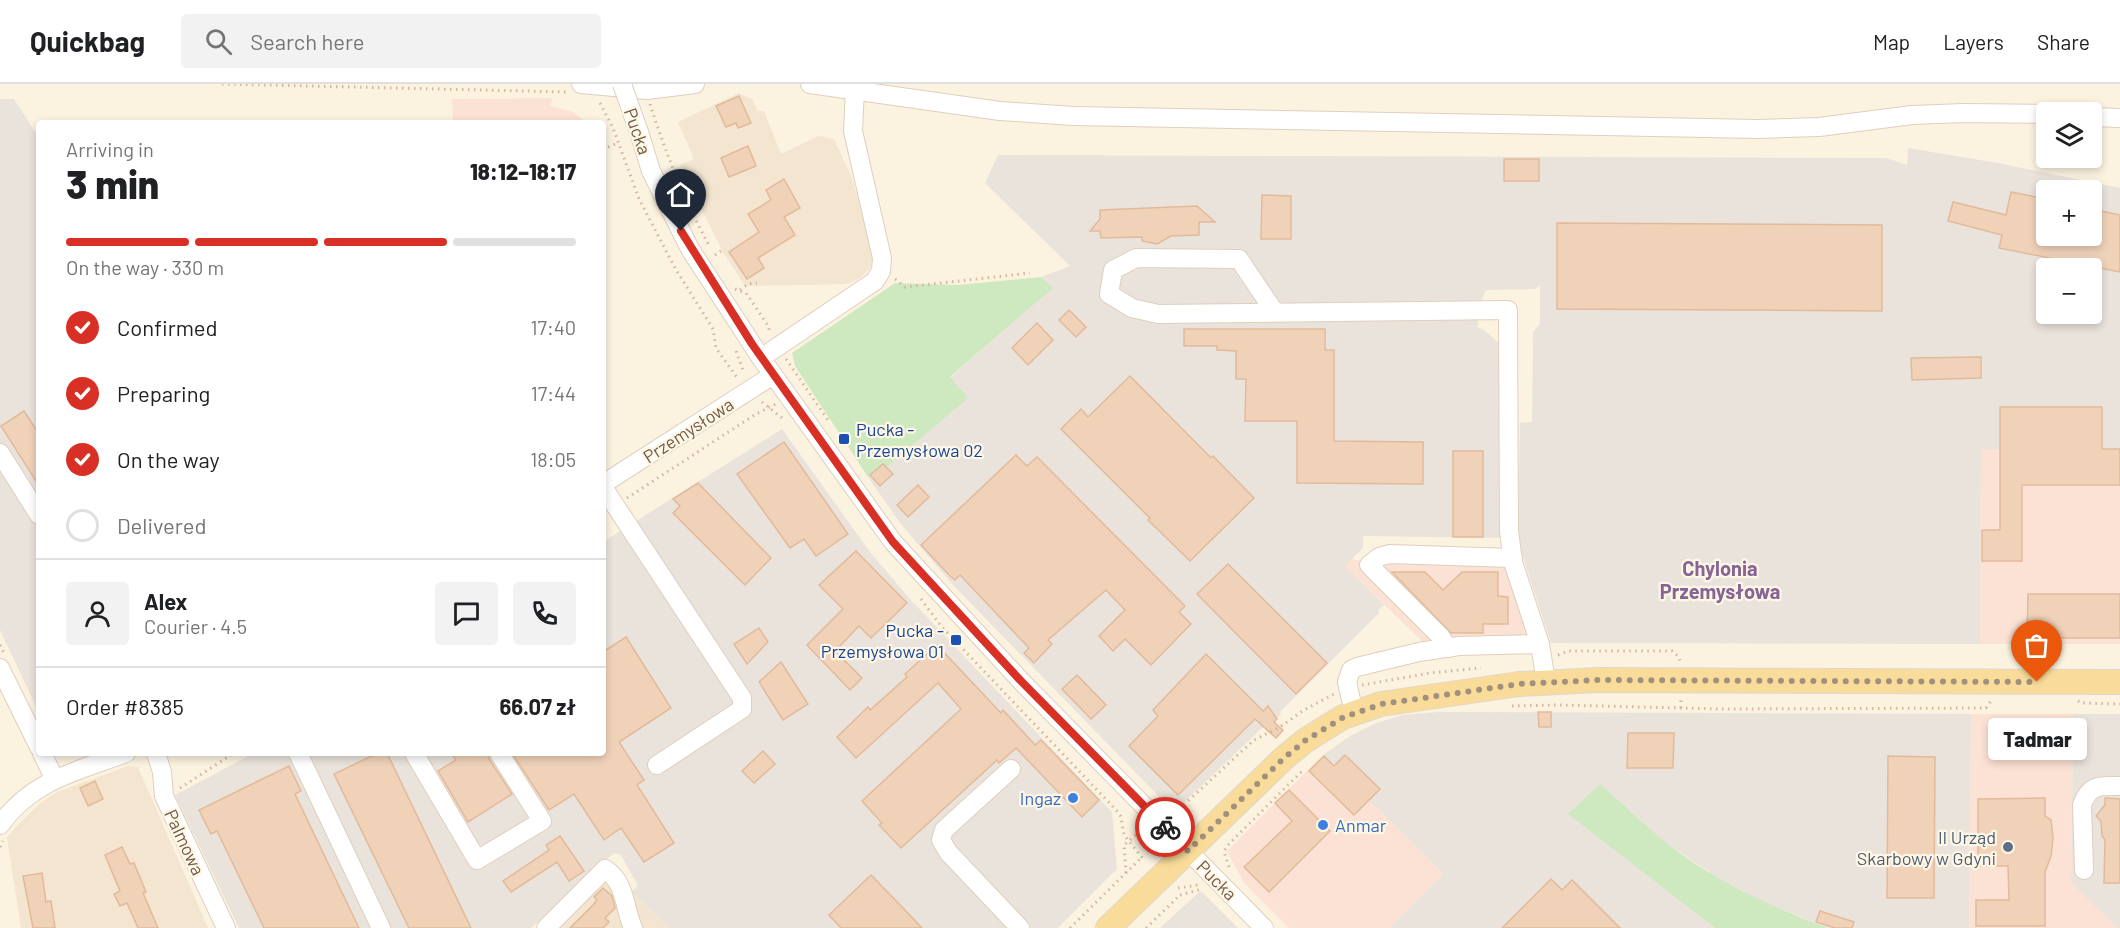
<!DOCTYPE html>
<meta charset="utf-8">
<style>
body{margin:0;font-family:Barlow,sans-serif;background:#f2f2f2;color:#202124;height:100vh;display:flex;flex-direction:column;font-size:22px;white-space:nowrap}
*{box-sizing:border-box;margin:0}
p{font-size:20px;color:#757577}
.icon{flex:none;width:33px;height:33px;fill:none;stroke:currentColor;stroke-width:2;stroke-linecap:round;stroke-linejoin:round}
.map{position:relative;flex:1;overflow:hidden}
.details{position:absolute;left:36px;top:36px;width:570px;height:636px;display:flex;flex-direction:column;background:#fff;border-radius:6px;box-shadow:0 3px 9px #0003}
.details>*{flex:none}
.fabs{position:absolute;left:2036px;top:18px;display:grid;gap:12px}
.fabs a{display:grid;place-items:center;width:66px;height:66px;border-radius:6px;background:#fff;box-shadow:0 3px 9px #0003;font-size:30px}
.pin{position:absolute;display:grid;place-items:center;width:51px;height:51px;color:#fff;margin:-62px -26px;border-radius:50% 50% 50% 0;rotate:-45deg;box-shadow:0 0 6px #0007}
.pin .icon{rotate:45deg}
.courier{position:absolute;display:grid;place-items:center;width:60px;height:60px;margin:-30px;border:4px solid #d93025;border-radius:50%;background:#fff;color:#222;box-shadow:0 2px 8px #0007}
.bubble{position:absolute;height:42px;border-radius:6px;background:#fff;box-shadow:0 3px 9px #0003;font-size:20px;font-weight:800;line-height:42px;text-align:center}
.overview em{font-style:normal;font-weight:800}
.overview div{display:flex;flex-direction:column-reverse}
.overview{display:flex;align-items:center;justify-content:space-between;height:102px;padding:0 30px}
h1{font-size:39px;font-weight:800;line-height:45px}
.bar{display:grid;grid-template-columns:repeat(4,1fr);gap:9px 6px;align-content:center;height:72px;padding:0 30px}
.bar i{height:8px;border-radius:4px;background:#e0e0e0}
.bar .on{background:#d93025}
.bar p{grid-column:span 4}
.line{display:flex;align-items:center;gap:15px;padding:0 30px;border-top:2px solid #e0e0e0}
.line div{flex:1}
.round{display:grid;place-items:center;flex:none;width:63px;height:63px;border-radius:6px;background:#f2f2f2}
ol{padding:0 30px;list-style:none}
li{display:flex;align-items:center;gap:18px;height:66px}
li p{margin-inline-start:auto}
li .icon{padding:6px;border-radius:50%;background:#d93025;color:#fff;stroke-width:4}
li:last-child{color:#757577}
li i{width:33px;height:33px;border:3px solid #e0e0e0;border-radius:50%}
header{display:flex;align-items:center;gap:36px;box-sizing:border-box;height:84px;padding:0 30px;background:#fff;border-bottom:2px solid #e0e0e0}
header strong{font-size:28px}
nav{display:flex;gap:33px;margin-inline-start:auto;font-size:21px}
.search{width:420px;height:54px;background:#f2f2f2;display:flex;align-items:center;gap:15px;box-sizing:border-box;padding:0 21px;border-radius:6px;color:#757577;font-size:22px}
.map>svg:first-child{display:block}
</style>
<header>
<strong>Quickbag</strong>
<div class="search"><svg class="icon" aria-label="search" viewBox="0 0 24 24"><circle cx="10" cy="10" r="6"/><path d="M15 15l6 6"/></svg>Search here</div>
<nav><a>Map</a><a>Layers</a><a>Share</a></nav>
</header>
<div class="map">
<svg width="2120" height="844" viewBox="0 0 2120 844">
<rect width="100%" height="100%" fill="#fbf3e0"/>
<g fill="#f3e5cf">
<path d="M739,9l13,6 6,12h6l17,43 37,-18 16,3 18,39 21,77 -3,13 -10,10 -12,6 -103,2 -22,-34 -43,-87 14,-6 -16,-37z"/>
<path d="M128,682l10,1 70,161h-187l-14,-90 10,-12 22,-22 18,-12z"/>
<path d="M604,796l26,12 3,-2v4l37,34h-115z"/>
</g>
<g fill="#fce2d4">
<path d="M553,14l-3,8 23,6 14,11h-134l-1,-24z"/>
<path d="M1981,365h139v195h-140z"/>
<path d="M1352,474l3,2 147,2 4,2 22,59 1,20 -103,2 -82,-79z"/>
<path d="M1971,630h102l-2,169 46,45h-148z"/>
<path d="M1323,671l120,119 -54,54h-100l-45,-45 -17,-32z"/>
</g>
<g fill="#eae3dc" fill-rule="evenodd">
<path d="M0,15h14l25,39v575l-39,-83z"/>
<path d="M1908,64l90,15 122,25v261h-139l-1,195 -429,-1 -33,-101 2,-119 12,-1 1,-90 7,-8v-39l-5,4 -49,1 -8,18v20l5,1 19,17v192l-139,-2v12l-18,18 39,39 -6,5 1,3 -99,99 1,2 -14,16 -4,-3 -89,85 -222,-228 -52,-61 -32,-46 15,-13 4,3 80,-69 -17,-20 102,-90 -11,-11 29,-11 -85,-83 13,-28 889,3 20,7zM2046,106h45v46h-45zM2046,184h45v46h-45z"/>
<path d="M782,345l88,123 40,47 202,213 5,57 -59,59h-388l-37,-34v-4l5,-4 -17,-31 -7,-2 -83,75h-292l-64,-133 79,-42h349v-211z"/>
<path d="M1438,628l533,2 -2,214h-141l-71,-29 -42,-23 -46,-31 -100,-31 146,114h-326l54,-54 -120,-119 27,-19 24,-12 28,-9z"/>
<path d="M2073,630h47v214h-3l-46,-45z"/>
<path d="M1201,807l37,37h-78l38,-35z"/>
</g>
<g fill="#cee8c0">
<path d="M1041,193l12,11 -103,89 18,21 -81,69 -4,-3 -15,13 -73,-111 -3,-13 103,-70 63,2z"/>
<path d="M1600,700c23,20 45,42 69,61 48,37 103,62 159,83h-113l-147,-114z"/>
</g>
<g fill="#f0d2b9" stroke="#e2ba9a" stroke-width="1.5">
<path d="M739,12l12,27 -13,5 -2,-5 -10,4 -10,-21z"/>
<path d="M748,62l8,20 -27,11 -8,-19z"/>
<rect x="1504" y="75" width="35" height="22"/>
<path d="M784,95l16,29 -16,9 11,18 -37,23 6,10 -17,11 -18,-27 30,-20 -11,-18 23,-14 -5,-10z"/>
<path d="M2011,108l35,7v37h45v-27l29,6v57l-121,-24 3,-13 -54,-14 5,-19 53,13z"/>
<path d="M1262,111l29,1v43h-30z"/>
<path d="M1197,122l18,16h-16v13l-28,1 -14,8 -15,-3v-4l-41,1 -1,-7h-10l10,-12v-9z"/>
<path d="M1557,139l325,2v86l-325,-2z"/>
<path d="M1069,226l17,17 -10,10 -17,-17z"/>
<path d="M1037,239l16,17 -25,25 -16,-17z"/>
<path d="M1184,245h141v21h9v91l89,1v42l-126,-1v-62h-52l1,-42h-10v-28l-19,-1v-4h-33z"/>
<path d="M1981,273v21l-69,2 -1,-22z"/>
<path d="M1130,292l81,82 2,-2 41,42 -64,63 -42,-41 2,-2 -89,-89 20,-20 7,8z"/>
<path d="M2000,323h102v42h18v36h-98v76h-40v-31h18z"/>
<path d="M24,327l15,23v52l-38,-60z"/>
<path d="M784,358l64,92 -32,22 -12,-17 -14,9 -53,-74z"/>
<rect x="1453" y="367" width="30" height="86"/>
<path d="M1016,371l11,11 10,-9 148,149 -6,6 12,12 -40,41 -26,-26 -12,12 -14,-15 26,-26 -19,-20 -58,50 4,4 -18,19 -10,-10 5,-5 -69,-73 -5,5 -5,-4 -29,-31z"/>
<path d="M883,380l10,10 -13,12 -10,-11z"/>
<path d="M698,399l73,75 -26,27 -72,-72 7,-7 -7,-7z"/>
<path d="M918,401l11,12 -21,20 -11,-12z"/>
<path d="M856,467l51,52 -36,35 -12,-12 -24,25 27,27 -12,12 -43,-45 36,-36 -24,-24z"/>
<path d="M1228,480l99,99 -31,31 -99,-100z"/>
<path d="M1392,488h33l18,18 19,-18h36v24l10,1v27h-25v9h-32z"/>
<path d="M2028,510h92v44h-93z"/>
<path d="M759,544l9,14 -21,22 -13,-20z"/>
<path d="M626,553l45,71 -52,34 25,38 -7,5 37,58 -30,19 -23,-34 -17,12 -30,-46 -25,16 -37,-57h91v-101z"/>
<path d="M937,561l64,68 2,-3 32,35 6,-5 58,60 -17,17 -66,-69 -17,15 -2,-3 -96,88 -22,-23 3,-2 -20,-22 99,-92 -23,-26 -82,75 -19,-21 31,-30 2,3 37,-33 -2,-3z"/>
<path d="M1206,570l57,57 5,-5 9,13 -3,3 9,8 -7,8 -21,-19 -77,76 -49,-49 29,-30 -5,-6z"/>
<path d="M781,578l27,42 -25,16 -24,-38z"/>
<path d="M1077,591l29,30 -15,14 -29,-30z"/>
<path d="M1538,628h13v15h-12z"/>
<path d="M1628,649h46l-1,35h-46z"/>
<path d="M763,667l12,13 -21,19 -12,-12z"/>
<path d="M378,669h9l84,175h-62l-75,-154z"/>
<path d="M451,669h37l1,6 23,35 -44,28 -30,-51 18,-11z"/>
<path d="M1345,671l35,34 -26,26 -45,-44 15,-15 10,10z"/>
<path d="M1888,672l47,1 -1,141h-47z"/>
<path d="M289,682l12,25 -6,3 64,134h-95l-47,-97 -6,3 -12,-24z"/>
<path d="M95,697l8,18 -15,7 -8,-18z"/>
<path d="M1289,706l41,41 -61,61 -25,-25 48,-46 -17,-18z"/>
<path d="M2045,714v18l6,4 2,18 -2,18 -6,16v54h-69v-26h33l-1,-34h-30v-67z"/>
<path d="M2105,714l15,1v84h-16l1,-43 -3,-4 -1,-15 -5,-5 9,-11z"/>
<path d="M560,752l24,35 -15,10 -12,-19 -46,30 -8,-11 46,-31 -3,-5z"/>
<path d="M122,763l8,17 4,-1 12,29 -3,1 15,35h-20l-11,-25 -7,3 -6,-12 6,-3 -15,-36z"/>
<path d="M42,789l4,29 5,-1 4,27h-22l-10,-52z"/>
<path d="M871,791l33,34 18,19h-81l-12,-13z"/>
<path d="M1551,795l11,11 10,-10 48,48h-118z"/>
<path d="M603,804l9,8 3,12 -10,10 4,4 -6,6h-33l23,-23 4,-5 -3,-3z"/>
<path d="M1820,827l34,11 -2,6h-17l-19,-6z"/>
</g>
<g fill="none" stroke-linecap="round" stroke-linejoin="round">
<g stroke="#dfcfbd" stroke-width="20">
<g id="minor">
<path d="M581,0l66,6 48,-6"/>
<path d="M810,0l190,27 73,5 685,13 61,-2 93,-12 51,-2 83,1"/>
<path d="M2091,33l29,1"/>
<path d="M639,48l12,39 39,78 71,109 132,184 128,139 243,247"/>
<path d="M1274,227l-35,-52 -103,-1 -23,12 -4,24 23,14 26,6 350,-4 1,221 4,31 27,82 6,38"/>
<path d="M761,274l114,-77 6,-10 1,-13 -29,-127 2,-42"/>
<path d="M0,369l39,62"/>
<path d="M603,400l170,-109"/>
<path d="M603,403l139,211v11l-85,56"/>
<path d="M1448,564l-8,-12 -71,-71 10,-8 10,-3 124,4"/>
<path d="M0,584l39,79"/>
<path d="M1354,629l-7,-31 4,-12 6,-3 62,-15 40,-6 81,-2"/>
<path d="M42,669l12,25"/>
<path d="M156,669l6,19 2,24 62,132"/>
<path d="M298,669l83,175"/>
<path d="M414,669l63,107 65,-39 -43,-68"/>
<path d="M1011,685l-67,61 -3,10 7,12 72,76"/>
<path d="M0,741c32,-45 78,-54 126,-72"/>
<path d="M2084,786l-2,-65c8,-22 18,-19 38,-19"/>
<path d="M546,844l59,-59c21,13 19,39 28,59"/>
</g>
</g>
<g stroke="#ddd7d3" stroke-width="26">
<path id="major" d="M1108,844l176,-170 22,-18 37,-23 38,-13 138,-20 80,-4 521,2"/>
</g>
<g stroke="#d4b69c" stroke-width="3" stroke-dasharray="1.5 4.5" stroke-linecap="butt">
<path d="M222,0l346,8"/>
<path d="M600,19l13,25 26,71 36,69 38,61 3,19 22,31"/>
<path d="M650,20c16,50 35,98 60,143"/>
<path d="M608,63l10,-4"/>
<path d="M715,171l6,-4"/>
<path d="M895,195l10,8 125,-14"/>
<path d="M735,205l11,4 23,34v7"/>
<path d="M740,206l8,-6 9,-1"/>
<path d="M736,267l8,22"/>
<path d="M786,275l44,64"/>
<path d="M762,318l20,16"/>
<path d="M627,414l129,-84 20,-10"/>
<path d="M921,515l20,27 177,186 3,5 3,18 20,25"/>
<path d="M0,561l4,8"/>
<path d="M1558,571l11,-4h103l7,6 1,4"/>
<path d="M1362,601l68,-12 51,-5"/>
<path d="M2078,617l3,2 39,1"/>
<path d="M1512,622l46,-1 164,4 264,-1 5,-7"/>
<path d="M1681,624v-11"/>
<path d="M180,704l54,-35"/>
<path d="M1175,729l79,-73 26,-13 24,-17 30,-16"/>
<path d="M0,763l3,-6"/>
<path d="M1229,783l-5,-15 3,-6 77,-77"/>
<path d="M1126,789l-2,-28 21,-18"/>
<path d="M1178,804l20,-3"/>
<path d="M1180,811l22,-6"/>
<path d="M1070,844l72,-71"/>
<path d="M1146,844l34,-33"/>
</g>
<use href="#minor" stroke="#fff" stroke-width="18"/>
<use href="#major" stroke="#f9dc9a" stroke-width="24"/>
<g stroke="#dfcfbd" stroke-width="20" stroke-linecap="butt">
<path id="minor-bridge" d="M622,0l17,48"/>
</g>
<use href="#minor-bridge" stroke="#fff" stroke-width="18"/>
</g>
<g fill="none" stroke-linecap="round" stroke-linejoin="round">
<path stroke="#a1907d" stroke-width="6" stroke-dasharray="0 10.8" d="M1165,743l23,24 96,-93 22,-18 38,-23 38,-13 137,-20 80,-4 438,2"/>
<path stroke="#d93025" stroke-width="8" d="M681,147l71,113 141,198 128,139 144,146"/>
</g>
<g fill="#1a4fb4" stroke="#fff7e6" stroke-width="2">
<rect x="838" y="349" width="12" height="12" rx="3"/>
<rect x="950" y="550" width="12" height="12" rx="3"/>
</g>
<g fill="#3f7fe0" stroke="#fff7e6" stroke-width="2">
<circle cx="1073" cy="714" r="6"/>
<circle cx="1323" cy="741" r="6"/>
</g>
<circle fill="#5c6f8a" stroke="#fff7e6" stroke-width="2" cx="2008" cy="763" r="6"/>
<g text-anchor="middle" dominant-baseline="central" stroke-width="4.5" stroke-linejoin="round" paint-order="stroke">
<g font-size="18" fill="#715a48" stroke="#fff7e6">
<text transform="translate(638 47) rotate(71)">Pucka</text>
<text transform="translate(688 346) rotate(-33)">Przemysłowa</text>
<text transform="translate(185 758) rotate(65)">Palmowa</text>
<text transform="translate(1217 796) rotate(45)">Pucka</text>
</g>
<g font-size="18" fill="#164399" stroke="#fff7e6" text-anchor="start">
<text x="856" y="345">Pucka -<tspan x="856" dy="21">Przemysłowa 02</tspan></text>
<text x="944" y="546" text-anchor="end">Pucka -<tspan x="944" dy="21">Przemysłowa 01</tspan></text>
</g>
<g font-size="18" fill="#366cbe" stroke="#fff7e6" text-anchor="end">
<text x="1061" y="714">Ingaz</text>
<text x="1335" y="741" text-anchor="start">Anmar</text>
</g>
<g font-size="18" fill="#4e5e75" stroke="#fff7e6" text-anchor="end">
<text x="1996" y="753">II Urząd<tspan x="1996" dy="21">Skarbowy w Gdyni</tspan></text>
</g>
<g font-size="20" font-weight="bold" fill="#876495" stroke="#fff7e6">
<text x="1720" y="484">Chylonia<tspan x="1720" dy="23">Przemysłowa</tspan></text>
</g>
</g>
</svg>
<div class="fabs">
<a><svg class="icon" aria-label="layers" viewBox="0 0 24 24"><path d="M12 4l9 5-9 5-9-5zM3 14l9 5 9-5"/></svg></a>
<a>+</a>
<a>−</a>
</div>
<div class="pin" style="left:2037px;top:598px;background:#ea580c"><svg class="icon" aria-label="bag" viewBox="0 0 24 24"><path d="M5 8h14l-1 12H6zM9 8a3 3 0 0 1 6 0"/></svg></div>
<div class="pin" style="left:681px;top:147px;background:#1f2937"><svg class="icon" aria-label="home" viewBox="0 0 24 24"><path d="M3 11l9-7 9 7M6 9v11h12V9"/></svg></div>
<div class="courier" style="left:1165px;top:743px"><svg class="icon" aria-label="bike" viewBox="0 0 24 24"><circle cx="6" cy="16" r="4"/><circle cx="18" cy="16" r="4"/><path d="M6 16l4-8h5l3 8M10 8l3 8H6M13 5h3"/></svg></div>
<div class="bubble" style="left:1988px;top:634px;width:99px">Tadmar</div>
<section class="details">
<div class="overview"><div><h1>3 min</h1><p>Arriving in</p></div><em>18:12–18:17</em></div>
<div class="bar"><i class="on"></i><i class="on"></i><i class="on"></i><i></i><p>On the way · 330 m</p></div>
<ol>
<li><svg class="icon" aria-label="check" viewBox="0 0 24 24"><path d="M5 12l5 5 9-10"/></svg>Confirmed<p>17:40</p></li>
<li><svg class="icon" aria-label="check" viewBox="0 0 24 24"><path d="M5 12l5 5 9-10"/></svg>Preparing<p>17:44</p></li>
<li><svg class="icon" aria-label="check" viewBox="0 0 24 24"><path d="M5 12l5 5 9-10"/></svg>On the way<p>18:05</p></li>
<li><i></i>Delivered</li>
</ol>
<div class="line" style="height:108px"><a class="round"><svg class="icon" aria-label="person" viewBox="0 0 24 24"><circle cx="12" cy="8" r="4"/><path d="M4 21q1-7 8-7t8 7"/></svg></a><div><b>Alex</b><p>Courier · 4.5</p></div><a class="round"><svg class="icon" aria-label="chat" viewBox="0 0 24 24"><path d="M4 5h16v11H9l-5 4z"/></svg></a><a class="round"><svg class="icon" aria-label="phone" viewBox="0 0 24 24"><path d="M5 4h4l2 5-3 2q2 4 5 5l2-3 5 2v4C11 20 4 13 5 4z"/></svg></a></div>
<div class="line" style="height:78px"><div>Order #8385</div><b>66.07 zł</b></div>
</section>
</div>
